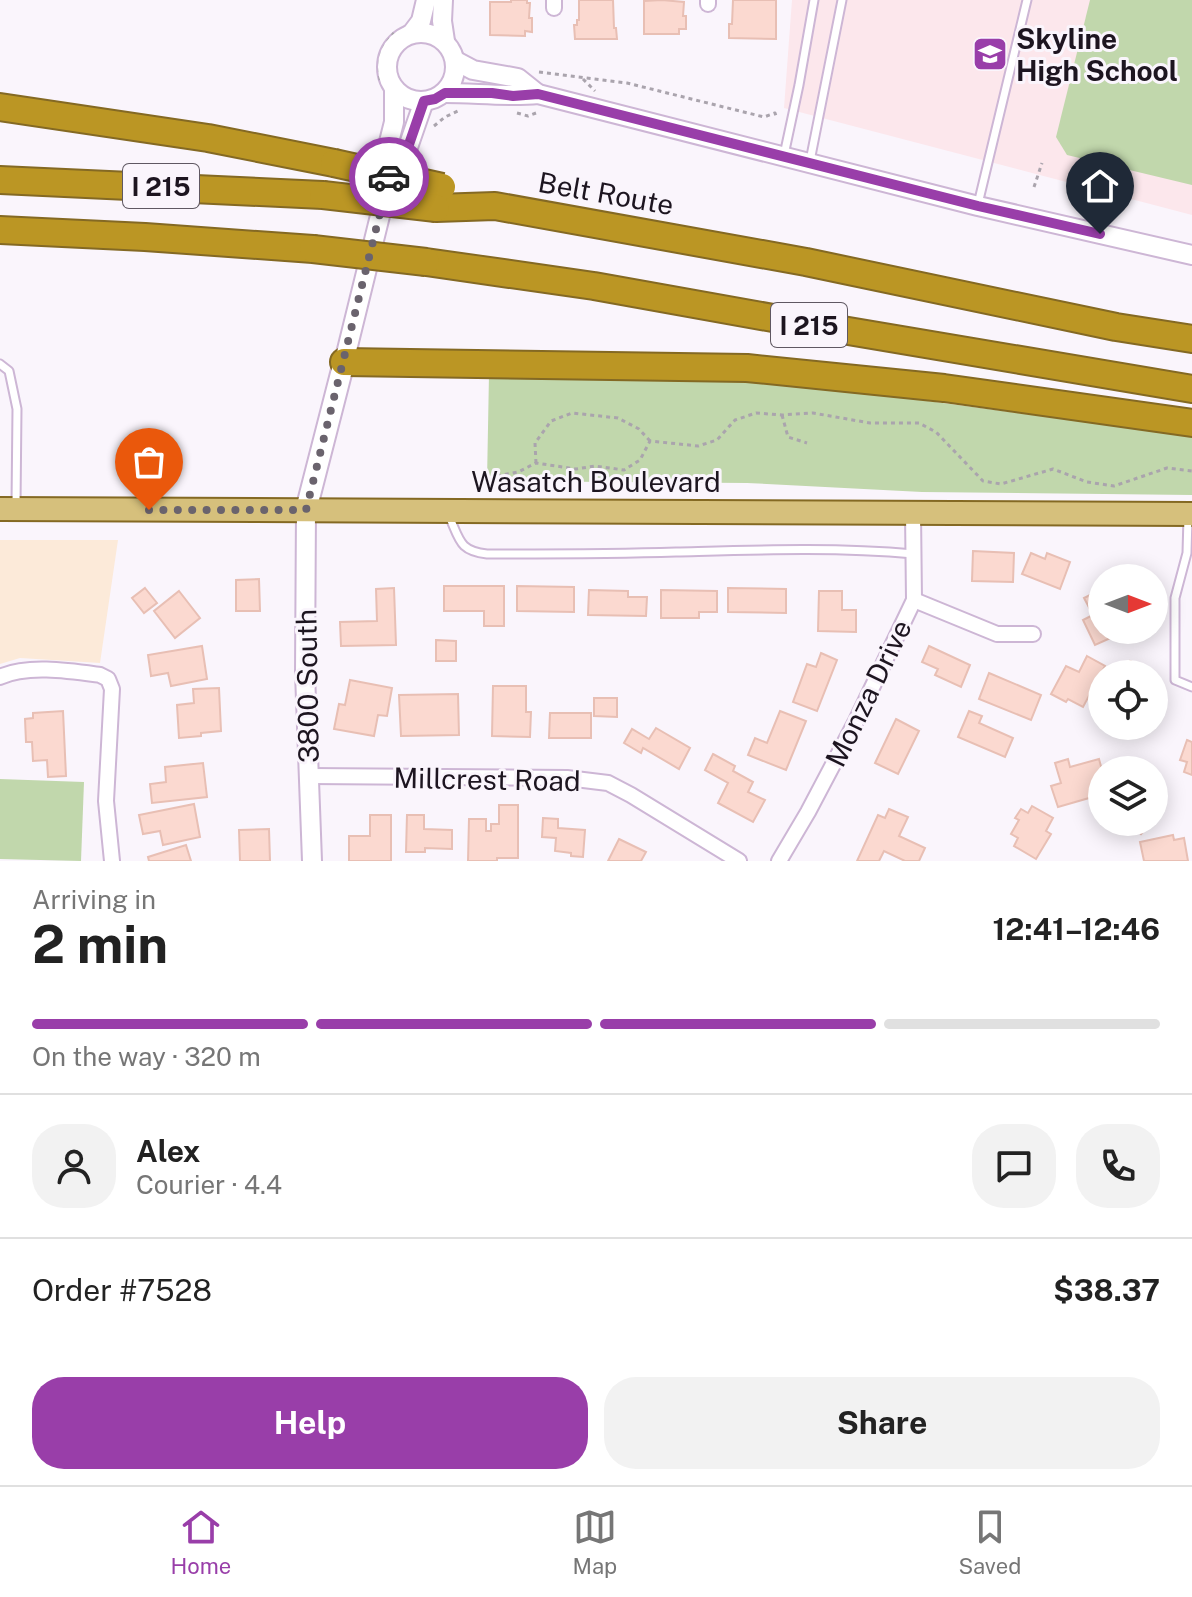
<!DOCTYPE html>
<meta charset="utf-8">
<style>
body{margin:0;font-family:"Public Sans",sans-serif;background:#f2f2f2;color:#222;height:100vh;display:flex;flex-direction:column;font-size:30px;white-space:nowrap}
*{box-sizing:border-box;margin:0}
p{font-size:26px;color:#767676}
.icon{flex:none;width:44px;height:44px;fill:none;stroke:currentColor;stroke-width:2;stroke-linecap:round;stroke-linejoin:round}
.map{position:relative;height:861px;overflow:hidden}
.details{display:flex;flex-direction:column;background:#fff;flex:1}
.details>*{flex:none}
.needle{width:52px;rotate:90deg}
.tools{position:absolute;left:1088px;top:564px;display:grid;gap:16px}
.tools a{display:grid;place-items:center;width:80px;height:80px;border-radius:50%;background:#fff;box-shadow:0 4px 20px #0003;font-size:40px}
.pin{position:absolute;display:grid;place-items:center;width:68px;height:68px;color:#fff;margin:-82px -34px;border-radius:50% 50% 50% 0;rotate:-45deg;box-shadow:0 0 8px #0007}
.pin .icon{rotate:45deg}
.courier{position:absolute;display:grid;place-items:center;width:80px;height:80px;margin:-40px;border:6px solid #993ea9;border-radius:50%;background:#fff;color:#222;box-shadow:0 2px 10px #0007}
.headline em{font-style:normal;font-weight:700}
.headline div{display:flex;flex-direction:column-reverse}
.headline{display:flex;align-items:center;justify-content:space-between;height:136px;padding:0 32px}
h1{font-size:52px;font-weight:700;line-height:60px}
.bar{display:grid;grid-template-columns:repeat(4,1fr);gap:12px 8px;align-content:center;height:96px;padding:0 32px}
.bar i{height:10px;border-radius:6px;background:#e0e0e0}
.bar .current{background:#993ea9}
.bar p{grid-column:span 4}
.line{display:flex;align-items:center;gap:20px;padding:0 32px;border-top:2px solid #e0e0e0}
.line div{flex:1}
.round{display:grid;place-items:center;flex:none;width:84px;height:84px;border-radius:32px;background:#f2f2f2}
.primary-button{display:flex;gap:16px;margin-top:auto;padding:16px 32px}
.primary-button a{flex:1;height:92px;border-radius:32px;background:#993ea9;color:#fff;font-size:32px;font-weight:700;line-height:92px;text-align:center}
.primary-button a+a{background:#f2f2f2;color:#222}
.tab-bar{display:flex;justify-content:space-around;align-items:center;height:112px;border-top:2px solid #e0e0e0;background:#fff;font-size:22px;color:#767676}
.tab-bar a{display:grid;justify-items:center;gap:4px}
.tab-bar .current{color:#993ea9}
.map>svg:first-child{display:block}
</style>
<div class="map">
<svg width="1192" height="861" viewBox="0 0 1192 861">
<rect width="100%" height="100%" fill="#faf5fc"/>
<path fill="#fcead9" d="M0,540h118l-18,123 -80,-5 -20,6z"/>
<path fill="#fce7ec" d="M792,0h400v215l-408,-107z"/>
<g fill="#c1d7ac">
<path d="M1090,0h102v185l-125,-30 -11,-18z"/>
<path d="M489,374l257,3 446,59v59l-270,-3 -175,-9 -260,-2z"/>
<path d="M0,779l84,3 -3,79 -81,-2z"/>
</g>
<g fill="#fbd9d0" stroke="#e8bfb4" stroke-width="2">
<path d="M511,0h16v3h3l-1,15h3v14l-7,-1v5l-35,-1v-33h21z"/>
<path d="M579,0h34l1,28h2l1,11h-42l-1,-14h3v-5h2z"/>
<path d="M662,0l22,2 -1,14h3v13h-7v5h-35v-33z"/>
<path d="M733,0h43v39l-47,-1v-14h3z"/>
<path d="M973,551l41,2 -1,29 -41,-1z"/>
<path d="M1031,553l14,6 2,-6 23,9 -10,27 -38,-15z"/>
<path d="M259,579l1,32h-24v-31z"/>
<path d="M444,586h60v40h-20v-15h-40z"/>
<path d="M517,586l57,1v25l-57,-1z"/>
<path d="M145,588l12,15 -13,10 -12,-15z"/>
<path d="M394,588l2,57 -55,1 -1,-24 37,-1 -1,-32z"/>
<path d="M728,588l58,1v24l-58,-1z"/>
<path d="M1102,589v41h10l3,6 -20,9 -12,-25 10,-5 -9,-17z"/>
<path d="M589,590l39,1v6h19l-1,19 -58,-1z"/>
<path d="M661,590l56,1v21h-18v6h-38z"/>
<path d="M179,591l21,27 -25,20 -21,-27z"/>
<path d="M819,591h23v19h14v22l-38,-1z"/>
<path d="M436,640l20,1v20h-20z"/>
<path d="M202,646l5,33 -36,7 -3,-13 -17,3 -3,-21z"/>
<path d="M929,646l41,19 -9,22 -26,-12 3,-6 -16,-7z"/>
<path d="M821,653l16,7 -20,51 -24,-9 14,-38 9,3z"/>
<path d="M1087,656l18,10 -22,41 -15,-8 -2,3 -15,-8 15,-28 13,6z"/>
<path d="M1130,661l27,14 -3,5v-6h-31z"/>
<path d="M989,673l52,22 -10,25 -52,-21z"/>
<path d="M350,680l42,8 -5,28 -9,-1 -4,21 -40,-7 5,-25 6,1z"/>
<path d="M493,686h33v26h5l-1,25 -38,-1z"/>
<path d="M219,688l2,43 -20,2v3l-22,2 -2,-33 17,-2 -1,-14z"/>
<path d="M458,694l1,41 -58,1 -2,-41z"/>
<path d="M594,698h23v19l-23,-1z"/>
<path d="M63,711l3,65 -18,1 -1,-17 -14,1 -1,-19h-6l-1,-23 8,-1v-5z"/>
<path d="M780,711l26,10 -20,49 -38,-15 7,-17 12,5z"/>
<path d="M969,711l13,5 -3,7 34,15 -8,19 -47,-20z"/>
<path d="M550,713h41v25h-42z"/>
<path d="M896,719l23,12 -21,43 -23,-11z"/>
<path d="M656,728l34,20 -11,21 -36,-21 -2,5 -17,-10 8,-14 17,10z"/>
<path d="M1187,740l5,2v33l-8,-3 3,-10 -7,-2z"/>
<path d="M713,754l22,12 -2,5 20,11 -5,10 17,8 -12,22 -35,-19 10,-20 -23,-13z"/>
<path d="M1068,759l2,8 29,-8 3,11v15l-9,3 3,8 -38,11 -7,-21 10,-3 -6,-20z"/>
<path d="M203,763l4,34 -55,6 -2,-19 16,-2 -1,-15z"/>
<path d="M194,804l6,33 -37,8 -3,-14 -17,3 -4,-19z"/>
<path d="M499,805h19v53h-21v3h-29l1,-42h17v12h5v-7h8z"/>
<path d="M1032,806l21,12 -7,13 5,3 -15,25 -22,-13 4,-8 -7,-4 8,-14 -4,-2 6,-9 7,4z"/>
<path d="M889,809l19,8 -9,19 26,12 -6,13h-14l-21,-10 -5,10h-22l21,-46 7,3z"/>
<path d="M370,815h21v46h-42v-25h21z"/>
<path d="M407,815h17v14l28,1v19l-27,-1v4h-19z"/>
<path d="M543,818l15,1v9l27,2 -2,27 -12,-1v-3l-16,-2 1,-13 -14,-1z"/>
<path d="M1128,822h24l-11,12z"/>
<path d="M269,829l1,32h-30l-1,-31z"/>
<path d="M1173,835l1,5 10,-2 4,23h-44l-4,-19z"/>
<path d="M619,839l27,13 -5,9h-33z"/>
<path d="M186,845l5,16h-42l-1,-4z"/>
</g>
<g fill="none" stroke-linecap="round" stroke-linejoin="round">
<g stroke="#cdb6d5" stroke-width="11">
<g id="service">
<path d="M784,155l15,-70 15,-85"/>
<path d="M810,161l32,-161"/>
<path d="M978,204l49,-204"/>
<path d="M0,364l9,7 8,38 -1,95"/>
<path d="M449,516c11,24 10,35 38,38 63,0 126,0 189,-2 80,-2 159,-5 238,2"/>
<path d="M1188,517l-1,36 -12,45v82l17,7"/>
</g>
</g>
<g stroke="#cdb6d5" stroke-width="18">
<g id="minor">
<path d="M708,4v-4"/>
<path d="M554,8v-8"/>
<path d="M914,600l83,34h36"/>
<path d="M0,677c27,-13 71,-6 100,-2l8,4 4,10 -6,112 6,60"/>
<path d="M309,776l258,2 41,5 23,12 108,66"/>
<path d="M779,861l29,-49 48,-91 58,-121 -1,-87"/>
</g>
</g>
<g stroke="#cdb6d5" stroke-width="22">
<g id="tertiary">
<path d="M443,0l-1,21 3,20"/>
<circle cx="421" cy="67" r="34"/>
<path d="M412,33l9,-12 5,-21"/>
<path d="M456,61l17,9 45,8 20,16"/>
<path d="M445,93c31,0 62,4 93,1l440,112 214,49"/>
<path d="M393,163l13,-10 18,-52"/>
<path d="M344,362l49,-199 -5,-17 6,-24v-34"/>
<path d="M306,510l-1,163 7,188"/>
</g>
</g>
<g stroke="#cdb6d5" stroke-width="24">
<path id="secondary" d="M306,510l38,-148"/>
</g>
<g stroke="#846923" stroke-width="26">
<path id="primary" d="M0,509l1192,5"/>
</g>
<g stroke="#846923" stroke-width="30">
<g id="motorway">
<path d="M0,107l208,31 126,25"/>
<path d="M0,180l323,15"/>
<path d="M436,208l59,-2 311,56 310,65 76,12"/>
<path d="M0,230l145,7 168,12"/>
<path d="M426,262l168,24 201,36 397,67"/>
<path d="M344,362l403,6 197,20 248,35"/>
</g>
</g>
<g stroke="#aaa4ad" stroke-width="3" stroke-dasharray="4 4" stroke-linecap="butt">
<path d="M539,72l88,11 137,34 11,-4 1,3"/>
<path d="M583,79l12,12"/>
<path d="M380,80c-2,-21 1,-31 14,-47"/>
<path d="M517,113l11,3 8,-3"/>
<path d="M434,126l11,-9 13,-6"/>
<path d="M1034,187l8,-24"/>
<path d="M782,415l6,22 19,6"/>
<path d="M536,463l-1,-20 16,-22 21,-8 46,5 21,11 11,12"/>
<path d="M497,476l21,-4 18,-9 40,6 19,-3 29,4 16,-10 10,-19 48,5 19,-6 18,-20 21,-7 26,2 31,-2 57,10h49l17,9 47,49 18,3 52,-15 34,13 27,4 53,-18 25,3"/>
</g>
<use href="#service" stroke="#fff" stroke-width="7"/>
<use href="#minor" stroke="#fff" stroke-width="14"/>
<use href="#tertiary" stroke="#fff" stroke-width="18"/>
<use href="#secondary" stroke="#fff" stroke-width="20"/>
<use href="#primary" stroke="#d6c07c" stroke-width="22"/>
<use href="#motorway" stroke="#bb9624" stroke-width="26"/>
<g stroke="#846923" stroke-width="30" stroke-linecap="butt">
<g id="motorway-bridge">
<path d="M334,163l108,24"/>
<path d="M323,195l113,13"/>
<path d="M313,249l113,13"/>
</g>
</g>
<use href="#motorway-bridge" stroke="#bb9624" stroke-width="26"/>
</g>
<g fill="none" stroke-linecap="round" stroke-linejoin="round">
<path stroke="#6a636d" stroke-width="8" stroke-dasharray="0 14.4" d="M149,510h157l83,-333"/>
<path stroke="#993ea9" stroke-width="10" d="M389,177l4,-14 13,-10 18,-52 11,-2 10,-6h47l21,3 25,-2 440,112 122,28"/>
</g>
<defs>
<g id="school-square" transform="scale(1.8)"><rect x="-9" y="-9" width="18" height="18" rx="4" fill="#993ea9" stroke="#faf5fc"/><path d="M0-5L7-2L0 1L-7-2ZM-4 1L0 2.5L4 1V4Q0 6-4 4Z" fill="#fff"/></g>
</defs>
<g fill-rule="evenodd">
<use href="#school-square" x="990" y="54"/>
</g>
<g text-anchor="middle" dominant-baseline="central" stroke-width="6" stroke-linejoin="round" paint-order="stroke">
<g fill="#faf5fc" stroke="#5f5862" stroke-width="2">
<rect x="123" y="164" width="76" height="44" rx="6"/>
<rect x="771" y="303" width="76" height="44" rx="6"/>
</g>
<g font-size="26" font-weight="bold" fill="#1d1520">
<text x="161" y="186">I 215</text>
<text x="809" y="325">I 215</text>
</g>
<g font-size="28" font-weight="bold" fill="#1d1520" stroke="#faf5fc" text-anchor="start">
<text x="1016" y="38">Skyline<tspan x="1016" dy="32">High School</tspan></text>
</g>
<g font-size="28" fill="#1d1520" stroke="#faf5fc">
<text transform="translate(606 193) rotate(10)">Belt Route</text>
<text x="596" y="481">Wasatch Boulevard</text>
<text transform="translate(307 686) rotate(-91)">3800 South</text>
<text transform="translate(868 693) rotate(-64)">Monza Drive</text>
<text transform="translate(487 779) rotate(1)">Millcrest Road</text>
</g>
</g>
</svg>
<div class="tools">
<a><svg class="needle" viewBox="-14 -14 28 28"><path d="M0-13l5 13h-10z" fill="#e53935"/><path d="M0 13l5-13h-10z" fill="#767676"/></svg></a>
<a><svg class="icon" aria-label="locate" viewBox="0 0 24 24"><circle cx="12" cy="12" r="6"/><path d="M12 2v4M12 18v4M2 12h4M18 12h4"/></svg></a>
<a><svg class="icon" aria-label="layers" viewBox="0 0 24 24"><path d="M12 4l9 5-9 5-9-5zM3 14l9 5 9-5"/></svg></a>
</div>
<div class="pin" style="left:149px;top:510px;background:#ea580c"><svg class="icon" aria-label="bag" viewBox="0 0 24 24"><path d="M5 8h14l-1 12H6zM9 8a3 3 0 0 1 6 0"/></svg></div>
<div class="pin" style="left:1100px;top:234px;background:#1f2937"><svg class="icon" aria-label="home" viewBox="0 0 24 24"><path d="M3 11l9-7 9 7M6 9v11h12V9"/></svg></div>
<div class="courier" style="left:389px;top:177px"><svg class="icon" aria-label="car" viewBox="0 0 24 24"><path d="M5 17H2v-5l4-1 3-4h7l3 4 3 1v5h-3M9 17h6M6 11h13"/><circle cx="7" cy="17" r="2"/><circle cx="17" cy="17" r="2"/></svg></div>
</div>
<section class="details">
<div class="headline"><div><h1>2 min</h1><p>Arriving in</p></div><em>12:41–12:46</em></div>
<div class="bar"><i class="current"></i><i class="current"></i><i class="current"></i><i></i><p>On the way · 320 m</p></div>
<div class="line" style="height:144px"><a class="round"><svg class="icon" aria-label="person" viewBox="0 0 24 24"><circle cx="12" cy="8" r="4"/><path d="M4 21q1-7 8-7t8 7"/></svg></a><div><b>Alex</b><p>Courier · 4.4</p></div><a class="round"><svg class="icon" aria-label="chat" viewBox="0 0 24 24"><path d="M4 5h16v11H9l-5 4z"/></svg></a><a class="round"><svg class="icon" aria-label="phone" viewBox="0 0 24 24"><path d="M5 4h4l2 5-3 2q2 4 5 5l2-3 5 2v4C11 20 4 13 5 4z"/></svg></a></div>
<div class="line" style="height:104px"><div>Order #7528</div><b>$38.37</b></div>
<div class="primary-button"><a>Help</a><a>Share</a></div>
</section>
<nav class="tab-bar">
<a class="current"><svg class="icon" aria-label="home" viewBox="0 0 24 24"><path d="M3 11l9-7 9 7M6 9v11h12V9"/></svg>Home</a>
<a><svg class="icon" aria-label="map" viewBox="0 0 24 24"><path d="M3 6l6-2 6 2 6-2v14l-6 2-6-2-6 2zM9 4v14M15 6v14"/></svg>Map</a>
<a><svg class="icon" aria-label="saved" viewBox="0 0 24 24"><path d="M7 4h10v16l-5-4-5 4z"/></svg>Saved</a>
</nav>
